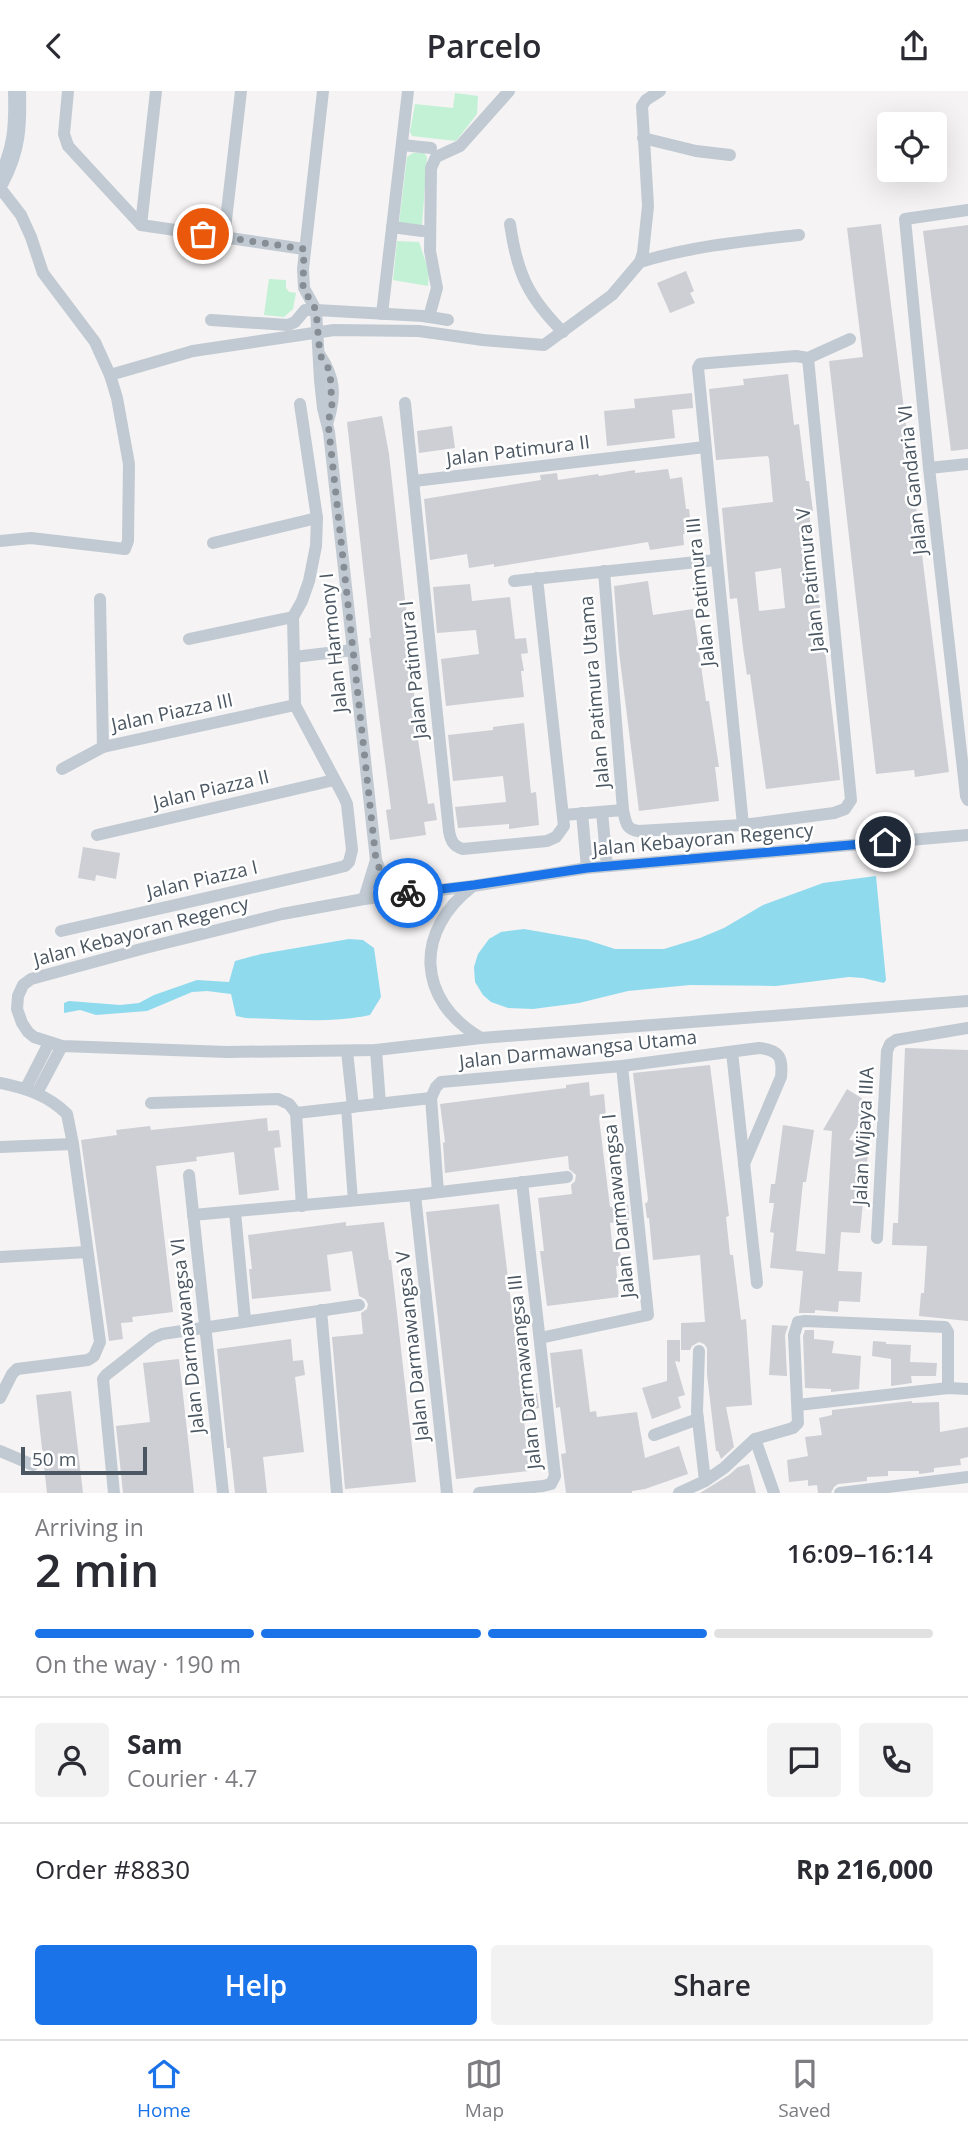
<!DOCTYPE html>
<meta charset="utf-8">
<style>
body{margin:0;font-family:"Open Sans",sans-serif;background:#f2f2f3;color:#2b2b33;height:100vh;display:flex;flex-direction:column;font-size:26px;white-space:nowrap}
*{box-sizing:border-box;margin:0}
p{font-size:23px;color:#7c7c81}
.icon{flex:none;width:38px;height:38px;fill:none;stroke:currentColor;stroke-width:2;stroke-linecap:round;stroke-linejoin:round}
.map{position:relative;height:1402px;overflow:hidden}
.sheet{display:flex;flex-direction:column;background:#fff;flex:1}
.sheet>*{flex:none}
.fabs{position:absolute;left:877px;top:21px;display:grid;gap:14px}
.fabs a{display:grid;place-items:center;width:70px;height:70px;border-radius:7px;background:#fff;box-shadow:0 7px 28px #0002;font-size:35px}
.scale{position:absolute;left:21px;bottom:18px;width:126px;box-sizing:border-box;padding-left:7px;border:4px solid #4a5661;border-top:0;font-size:19px;line-height:24px;white-space:nowrap;color:#4a5661;-webkit-text-stroke:5px #fff;paint-order:stroke}
.pin{position:absolute;display:grid;place-items:center;width:60px;height:60px;color:#fff;margin:-30px;border:4px solid #fff;border-radius:50%;box-shadow:0 2px 7px #0007}
.courier{position:absolute;display:grid;place-items:center;width:70px;height:70px;margin:-35px;border:5px solid #1a73e8;border-radius:50%;background:#fff;color:#222;box-shadow:0 2px 9px #0007}
.overview em{font-style:normal;font-weight:600}
.overview div{display:flex;flex-direction:column-reverse}
.overview{display:flex;align-items:center;justify-content:space-between;height:119px;padding:0 35px}
h1{font-size:46px;font-weight:600;line-height:52px}
.bar{display:grid;grid-template-columns:repeat(4,1fr);gap:10px 7px;align-content:center;height:84px;padding:0 35px}
.bar i{height:9px;border-radius:5px;background:#e1e1e2}
.bar .on{background:#1a73e8}
.bar p{grid-column:span 4}
.line{display:flex;align-items:center;gap:18px;padding:0 35px;border-top:2px solid #e1e1e2}
.line div{flex:1}
.round{display:grid;place-items:center;flex:none;width:74px;height:74px;border-radius:7px;background:#f2f2f3}
.cta{display:flex;gap:14px;margin-top:auto;padding:14px 35px}
.cta a{flex:1;height:80px;border-radius:7px;background:#1a73e8;color:#fff;font-size:28px;font-weight:600;line-height:80px;text-align:center}
.cta a+a{background:#f2f2f3;color:#2b2b33}
header{display:flex;justify-content:space-between;align-items:center;height:91px;padding:0 35px;background:#fff;font-size:32px;font-weight:600}
.tabs{display:flex;justify-content:space-around;align-items:center;height:98px;border-top:2px solid #e1e1e2;background:#fff;font-size:19px;color:#7c7c81}
.tabs a{display:grid;justify-items:center;gap:4px}
.tabs .on{color:#1a73e8}
.map>svg:first-child{display:block}
</style>
<header><svg class="icon" aria-label="back" viewBox="0 0 24 24"><path d="M15 5l-7 7 7 7"/></svg>Parcelo<svg class="icon" aria-label="share" viewBox="0 0 24 24"><path d="M12 15V3M7 8l5-5 5 5M5 13v7h14v-7"/></svg></header>
<div class="map">
<svg width="968" height="1402" viewBox="0 0 968 1402">
<rect width="100%" height="100%" fill="#f5f3f3"/>
<g fill="#c3f1d5">
<path d="M455,2l23,3 -1,18 -21,27 -44,-5 -2,-4 5,-28 38,4z"/>
<path d="M413,62h11l3,4 -5,69 -23,-3 8,-66z"/>
<path d="M397,150l22,1 10,30 -1,14 -35,-6z"/>
<path d="M269,188l17,1v8l3,4 7,1 -3,16 -9,8 -20,-2z"/>
</g>
<g fill="#90daee">
<path d="M876,785l10,104 -2,3 -21,-5 -14,-1 -73,9 -86,-1 -62,6 -49,12 -46,6 -25,-1 -17,-6 -8,-7 -8,-13 -1,-15 4,-13 11,-15 12,-7 23,-3 63,11 28,9h49l36,-11 24,-10 39,-23 60,-22z"/>
<path d="M349,848l14,1 11,8 7,49 -11,18c-40,9 -83,4 -124,3l-10,-2 -5,-22 -24,-3 -15,1 -45,19 -51,4 -16,-5 -16,3v-10l5,-2 51,4 19,-2 15,-8 43,-15 32,2 6,-21 26,-7z"/>
</g>
<g fill="#cdcfd5" fill-rule="evenodd">
<path d="M881,133l68,548 -34,5 -1,-7 -38,4 -47,-413 34,-4 -16,-129z"/>
<path d="M968,134v224l-17,2 -28,-220z"/>
<path d="M686,180l8,20 -4,2 5,10 -25,10 -13,-30z"/>
<path d="M788,283l6,51 5,-1 7,57h3l4,30 -4,1 31,268 -74,9 -16,-115 -3,1 -4,-27 -6,-50 -7,1 -8,-91 51,-6 -4,-43 -1,-3 -52,4 -7,-71 35,-4 -1,-6zM781,477l4,40 -26,3 -4,-39z"/>
<path d="M692,302l1,15 -21,2 3,28 -68,8 -3,-35 31,-3 -1,-9z"/>
<path d="M382,325l7,38 18,164 -3,1 16,120 -2,1 10,64 6,-1 3,17 -13,2 2,13 -36,5 -4,-30 5,-1 -22,-171h2l-24,-216z"/>
<path d="M452,335l3,22 -36,5 -2,-22z"/>
<path d="M668,378l2,10 12,-2 4,32h3l3,24 -9,1 1,11 -34,5 -2,-8 -154,25v-3l-25,4 -2,-14 -37,6 -6,-61 117,-19 -1,-5 17,-2 1,7 40,-6 1,2 36,-6v3z"/>
<path d="M648,490l5,34 40,-6 13,92h3l10,66h-4l4,34 -80,10 -20,-159 -5,-66z"/>
<path d="M470,493l2,17 38,-4 5,42 11,-1 2,15 -7,1 3,17h-3l3,26 -78,9 -5,-47 38,-5 -3,-24 -39,3 -4,-46z"/>
<path d="M524,632l7,70 5,-1 3,33 -30,4v-5l-51,4 -3,-21 51,-5 -3,-26 -50,5 -5,-46 45,-5v-3z"/>
<path d="M83,756l37,6 -4,26 -20,-4 -1,6 -17,-3z"/>
<path d="M905,957l63,2v271l-49,-5 2,-23h3l3,-47 -35,-1 1,-22h5z"/>
<path d="M710,974l19,151 -3,1 4,38h3l8,65 5,-1 6,86 -26,2 8,40 -13,12 -3,-8h-2l-9,-77v-26l-3,-4 -5,-2 -7,4 -2,4h-9v-27l24,-1 -5,-67 -47,5 -4,-42h-2l-2,-15h2l1,-4 -15,-126z"/>
<path d="M589,991l1,14 14,-2 2,23 -7,1 11,89 18,-2 1,15 -19,3 3,29h7l2,14h-6l3,31 -72,9 -7,-55h4l-6,-53 34,-4 -1,-9 4,-4 1,-6 -7,-6 -1,-13 -123,17 -2,-30 2,-1 -5,-38 126,-16v-3z"/>
<path d="M847,998l24,15 -22,36 20,2 -9,91 -19,-1 -3,39 24,1 -2,30 -21,-1 -1,11 -23,-2v3h-16l4,-42 -33,-3 4,-35 -4,-1 4,-29h-5l2,-19h4l8,-59 31,5 -8,52h-3l-7,69 29,3 7,-123 -9,-1z"/>
<path d="M267,1027l1,13 11,-1 2,17 -7,1 5,42 -40,5 -5,-43 -38,5 1,4 -41,5 17,146 -41,5 1,5 -12,1 2,16 -14,2 -28,-201 36,-5 -1,-5 34,-4 1,4z"/>
<path d="M499,1113l14,115 11,-1 2,17 -11,2 6,57 16,-1 2,15 -12,2 1,10 -4,1 5,50 -73,8 -30,-267z"/>
<path d="M346,1131v4l38,-4 5,38h2l25,222 -71,7 -13,-152 31,-3 -2,-21 6,-4 1,-5 -3,-5 -6,-3 -7,-45 -25,4 4,36 -79,8 -3,-30h3l-4,-34z"/>
<path d="M772,1234l16,1 -3,9 2,41 -18,-1z"/>
<path d="M805,1239h9v9l20,2 -2,12 29,3 -2,33 -28,3v-3l-26,-1 -2,-52z"/>
<path d="M291,1248l2,22 10,-1 2,15 -10,2 9,75 -41,5 4,36h-32l-5,-45h-3l-10,-99z"/>
<path d="M667,1249h13v22l-5,-1 10,34 -7,2 3,11 -29,11 -10,-31 25,-7z"/>
<path d="M873,1250l13,1v2l25,1 -1,17 27,1 -1,13h-25l1,7 -21,3v-27l-19,-3z"/>
<path d="M582,1258l8,63 6,-1 1,6 40,-5 8,46 34,-12 9,28 -43,15 -13,2v2h-66l-5,-39 5,-1 -6,-46 -4,1 -6,-55z"/>
<path d="M179,1268l15,134h-71l-7,-67 34,-4 -7,-59z"/>
<path d="M71,1300l12,102h-36l-11,-98z"/>
<path d="M912,1310v2l27,-1 1,30 28,-5v30l-8,2 1,6 -27,3v4l-15,2v-3h-31v5l-21,1v4l-29,3 -4,3 -3,6h-13l-1,-8 -9,1v-6l-19,2 -2,-22 21,-4 -3,-19 17,-2 -3,-17 13,-3v-5z"/>
<path d="M749,1373l7,29h-56l29,-18 9,-8z"/>
</g>
<g fill="none" stroke-linecap="round" stroke-linejoin="round">
<path stroke="#c1cad2" stroke-width="10" d="M346,1016l7,94"/>
<g stroke="#c1cad2" stroke-width="12">
<path d="M68,0l-4,43 4,12 73,79 163,24"/>
<path d="M323,0l-20,178 1,19 12,22 4,70 3,28 6,24 47,428 14,35"/>
<path d="M643,47l53,13 34,4"/>
<path d="M402,54l29,3"/>
<path d="M0,97l21,27 10,22 12,36 52,69 15,33 7,23 12,66 -1,77 -3,8 -94,-11 -31,3"/>
<path d="M968,119l-63,9 24,249 37,328 2,4"/>
<path d="M510,133c7,49 18,73 53,108"/>
<path d="M141,134l15,-134"/>
<path d="M392,136l30,4"/>
<path d="M224,146l17,-146"/>
<path d="M640,171c52,-16 105,-21 159,-27"/>
<path d="M382,223l26,-223"/>
<path d="M429,226l8,-29 -7,-37 1,-83 5,-11 24,-11 49,-55"/>
<path d="M211,229l77,5 7,-3 10,-12h11l107,6 25,4"/>
<path d="M483,249l61,5 68,-50 28,-33 3,-9 5,-47 -6,-100 4,-6 14,-9"/>
<path d="M320,264c15,23 16,40 8,66"/>
<path d="M110,284l83,-24"/>
<path d="M405,312l44,428c2,10 4,15 14,18l84,-8 9,-4 8,-11 -27,-248"/>
<path d="M929,377l39,-4"/>
<path d="M414,390l291,-34"/>
<path d="M213,452l104,-25"/>
<path d="M604,480l19,239c3,11 2,19 15,21l105,-6 91,-12 11,-4 6,-9 -43,-442"/>
<path d="M514,490l202,-21"/>
<path d="M100,508l3,148"/>
<path d="M189,548l104,-22"/>
<path d="M294,566l59,-7"/>
<path d="M62,678l41,-22 192,-42"/>
<path d="M602,721l5,54"/>
<path d="M582,722l5,55"/>
<path d="M564,724l59,-5"/>
<path d="M743,734l-45,-457 2,-4 9,-1 87,-7 12,2 42,-19"/>
<path d="M97,744l237,-55"/>
<path d="M968,744l-381,33 -114,18 -109,13 -82,15 -137,34 -114,31 -8,6 -5,11 -1,13 5,14 6,9 6,5 28,9 165,6 149,-2 105,-12 487,-37"/>
<path d="M473,795c-59,45 -57,114 8,152"/>
<path d="M364,808l12,-39"/>
<path d="M61,840l268,-61 16,-4 4,-4 3,-12 -5,-46 -3,-7 -49,-92 -2,-88 9,-16 7,-20 7,-35 1,-28 -17,-114"/>
<path d="M376,959l4,54"/>
<path d="M347,960l6,56"/>
<path d="M732,961l25,231"/>
<path d="M0,992c25,5 48,12 67,31l6,30 27,198 -6,14 -6,4 -71,9 -5,5 -12,24"/>
<path d="M26,997l23,-45"/>
<path d="M37,1002l25,-47"/>
<path d="M151,1012l127,-4 11,5 7,9"/>
<path d="M296,1022l135,-15"/>
<path d="M296,1022l6,93"/>
<path d="M0,1056l73,-3"/>
<path d="M189,1084l34,318"/>
<path d="M438,1101l-7,-94 5,-11 5,-5 181,-16 137,-18c21,2 24,10 22,29l-37,87"/>
<path d="M415,1104l32,298"/>
<path d="M235,1121l10,108"/>
<path d="M193,1124l222,-20 152,-18"/>
<path d="M877,1147l10,-187 3,-7 6,-4 72,-12"/>
<path d="M0,1166l87,-5"/>
<path d="M321,1219l16,183"/>
<path d="M540,1247l108,-23 -26,-249"/>
<path d="M699,1260l-2,60 8,70 19,-13 31,-29"/>
<path d="M798,1314l150,-17 20,1"/>
<path d="M654,1344l44,-16"/>
<path d="M0,1360l33,14"/>
<path d="M114,1402l-11,-114 3,-4 47,-37 9,-4 197,-29"/>
<path d="M479,1402l64,-7 8,-2 4,-8 -33,-294"/>
<path d="M679,1402l26,-12"/>
<path d="M774,1402l-19,-54 38,-11 5,-5 -4,-88 4,-13 7,-1 140,6 3,5v56"/>
<path d="M840,1402l128,-16"/>
</g>
<path stroke="#c1cbd6" stroke-width="18" d="M0,91c17,-32 18,-56 17,-91"/>
<path stroke="#c1cad2" stroke-width="12" d="M193,260l141,-21 85,1 64,9"/>
</g>
<g fill="none" stroke-linecap="round" stroke-linejoin="round">
<path stroke="#868d94" stroke-width="7" stroke-dasharray="0 12.6" d="M203,143l101,15 -1,39 13,22 4,45 10,16 2,36 -4,15 48,438 14,35 18,-2"/>
<path stroke="#1a73e8" stroke-width="9" d="M408,802l66,-8 113,-17 298,-26"/>
</g>
<g text-anchor="middle" dominant-baseline="central" stroke-width="5" stroke-linejoin="round" paint-order="stroke">
<g font-size="19" fill="#4a5661" stroke="#fff">
<text transform="translate(518 359) rotate(-7)">Jalan Patimura II</text>
<text transform="translate(912 389) rotate(-96)">Jalan Gandaria VI</text>
<text transform="translate(810 489) rotate(-96)">Jalan Patimura V</text>
<text transform="translate(700 501) rotate(-96)">Jalan Patimura III</text>
<text transform="translate(333 552) rotate(-96)">Jalan Harmony I</text>
<text transform="translate(413 579) rotate(-96)">Jalan Patimura I</text>
<text transform="translate(594 601) rotate(-95)">Jalan Patimura Utama</text>
<text transform="translate(172 621) rotate(-12)">Jalan Piazza III</text>
<text transform="translate(211 698) rotate(-13)">Jalan Piazza II</text>
<text transform="translate(703 748) rotate(-5)">Jalan Kebayoran Regency</text>
<text transform="translate(202 788) rotate(-13)">Jalan Piazza I</text>
<text transform="translate(141 840) rotate(-15)">Jalan Kebayoran Regency</text>
<text transform="translate(578 958) rotate(-6)">Jalan Darmawangsa Utama</text>
<text transform="translate(863 1045) rotate(-87)">Jalan Wijaya IIIA</text>
<text transform="translate(618 1115) rotate(-96)">Jalan Darmawangsa I</text>
<text transform="translate(187 1245) rotate(-96)">Jalan Darmawangsa VI</text>
<text transform="translate(412 1255) rotate(-96)">Jalan Darmawangsa V</text>
<text transform="translate(524 1281) rotate(-96)">Jalan Darmawangsa III</text>
</g>
</g>
</svg>
<div class="fabs">
<a><svg class="icon" aria-label="locate" viewBox="0 0 24 24"><circle cx="12" cy="12" r="6"/><path d="M12 2v4M12 18v4M2 12h4M18 12h4"/></svg></a>
</div>
<div class="scale">50 m</div>
<div class="pin" style="left:203px;top:143px;background:#ea580c"><svg class="icon" aria-label="bag" viewBox="0 0 24 24"><path d="M5 8h14l-1 12H6zM9 8a3 3 0 0 1 6 0"/></svg></div>
<div class="pin" style="left:885px;top:751px;background:#1f2937"><svg class="icon" aria-label="home" viewBox="0 0 24 24"><path d="M3 11l9-7 9 7M6 9v11h12V9"/></svg></div>
<div class="courier" style="left:408px;top:802px"><svg class="icon" aria-label="bike" viewBox="0 0 24 24"><circle cx="6" cy="16" r="4"/><circle cx="18" cy="16" r="4"/><path d="M6 16l4-8h5l3 8M10 8l3 8H6M13 5h3"/></svg></div>
</div>
<section class="sheet">
<div class="overview"><div><h1>2 min</h1><p>Arriving in</p></div><em>16:09–16:14</em></div>
<div class="bar"><i class="on"></i><i class="on"></i><i class="on"></i><i></i><p>On the way · 190 m</p></div>
<div class="line" style="height:126px"><a class="round"><svg class="icon" aria-label="person" viewBox="0 0 24 24"><circle cx="12" cy="8" r="4"/><path d="M4 21q1-7 8-7t8 7"/></svg></a><div><b>Sam</b><p>Courier · 4.7</p></div><a class="round"><svg class="icon" aria-label="chat" viewBox="0 0 24 24"><path d="M4 5h16v11H9l-5 4z"/></svg></a><a class="round"><svg class="icon" aria-label="phone" viewBox="0 0 24 24"><path d="M5 4h4l2 5-3 2q2 4 5 5l2-3 5 2v4C11 20 4 13 5 4z"/></svg></a></div>
<div class="line" style="height:91px"><div>Order #8830</div><b>Rp 216,000</b></div>
<div class="cta"><a>Help</a><a>Share</a></div>
</section>
<nav class="tabs">
<a class="on"><svg class="icon" aria-label="home" viewBox="0 0 24 24"><path d="M3 11l9-7 9 7M6 9v11h12V9"/></svg>Home</a>
<a><svg class="icon" aria-label="map" viewBox="0 0 24 24"><path d="M3 6l6-2 6 2 6-2v14l-6 2-6-2-6 2zM9 4v14M15 6v14"/></svg>Map</a>
<a><svg class="icon" aria-label="saved" viewBox="0 0 24 24"><path d="M7 4h10v16l-5-4-5 4z"/></svg>Saved</a>
</nav>
